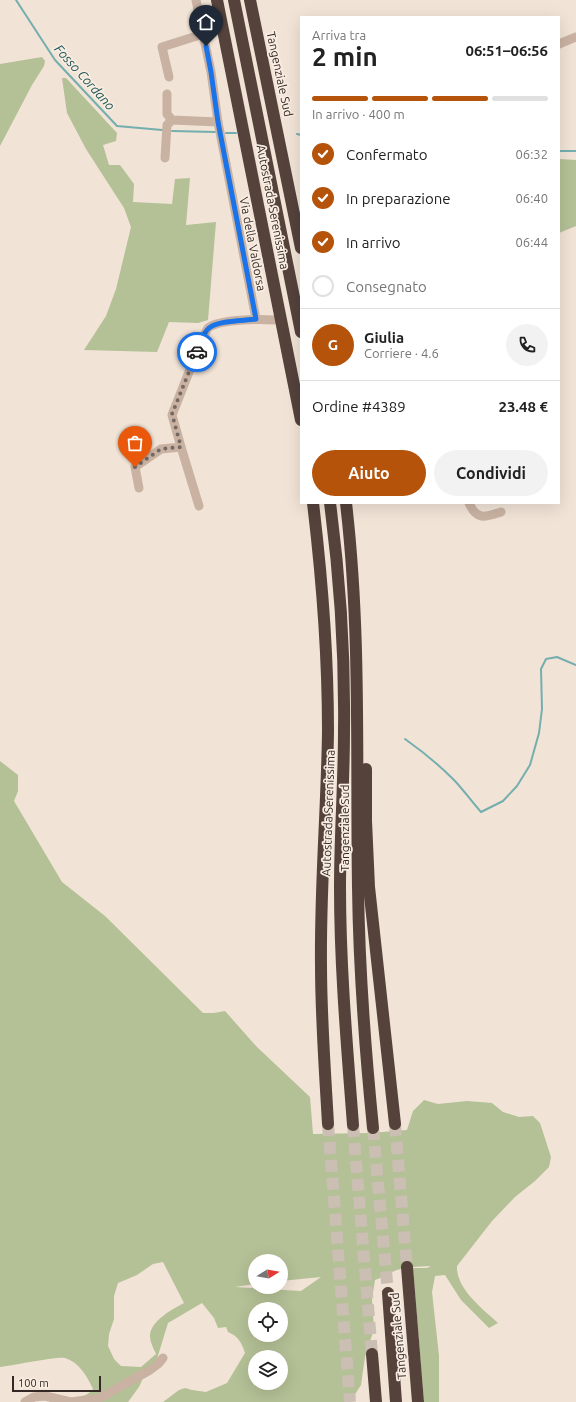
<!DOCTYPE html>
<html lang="it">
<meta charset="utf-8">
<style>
body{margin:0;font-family:Ubuntu,sans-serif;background:#f2f2f2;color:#222;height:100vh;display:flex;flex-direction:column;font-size:15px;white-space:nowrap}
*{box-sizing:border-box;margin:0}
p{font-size:13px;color:#767676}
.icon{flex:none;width:22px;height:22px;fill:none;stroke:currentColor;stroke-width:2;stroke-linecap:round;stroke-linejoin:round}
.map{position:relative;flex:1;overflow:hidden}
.details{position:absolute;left:300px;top:16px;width:260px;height:488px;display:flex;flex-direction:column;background:#fff;border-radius:0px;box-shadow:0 4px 16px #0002}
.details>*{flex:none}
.needle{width:26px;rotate:79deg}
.fabs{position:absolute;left:248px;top:1254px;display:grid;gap:8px}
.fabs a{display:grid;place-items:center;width:40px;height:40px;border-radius:50%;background:#fff;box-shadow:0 4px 16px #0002;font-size:20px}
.scale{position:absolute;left:12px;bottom:10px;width:89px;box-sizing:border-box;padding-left:4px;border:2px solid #332825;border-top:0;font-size:11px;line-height:14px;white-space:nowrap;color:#332825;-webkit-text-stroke:3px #f9ede2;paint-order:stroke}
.pin{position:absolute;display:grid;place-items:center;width:34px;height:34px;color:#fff;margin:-41px -17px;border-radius:50% 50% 50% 0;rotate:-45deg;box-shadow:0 0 4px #0007}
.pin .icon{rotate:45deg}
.courier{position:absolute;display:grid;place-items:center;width:40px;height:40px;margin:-20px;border:3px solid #1a73e8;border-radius:50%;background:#fff;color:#222;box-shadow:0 1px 5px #0007}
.headline em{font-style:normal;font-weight:600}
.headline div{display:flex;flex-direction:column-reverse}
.headline{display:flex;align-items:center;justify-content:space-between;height:68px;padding:0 12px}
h1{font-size:26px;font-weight:600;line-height:30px}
.bar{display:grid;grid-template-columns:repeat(4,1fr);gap:6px 4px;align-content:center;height:48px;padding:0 12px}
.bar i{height:5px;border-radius:3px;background:#e0e0e0}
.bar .on{background:#b45309}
.bar p{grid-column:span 4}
.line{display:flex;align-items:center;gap:10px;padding:0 12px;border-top:1px solid #e0e0e0}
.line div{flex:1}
.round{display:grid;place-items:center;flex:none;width:42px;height:42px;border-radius:21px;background:#f2f2f2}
ol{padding:0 12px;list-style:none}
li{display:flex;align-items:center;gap:12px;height:44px}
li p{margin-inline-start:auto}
li .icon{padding:4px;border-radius:50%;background:#b45309;color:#fff;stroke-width:4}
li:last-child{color:#767676}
li i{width:22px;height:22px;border:2px solid #e0e0e0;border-radius:50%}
.primary-button{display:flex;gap:8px;margin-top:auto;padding:8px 12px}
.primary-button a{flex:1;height:46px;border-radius:24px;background:#b45309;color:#fff;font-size:16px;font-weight:600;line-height:46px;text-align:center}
.primary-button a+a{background:#f2f2f2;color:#222}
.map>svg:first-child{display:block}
</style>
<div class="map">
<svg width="576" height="1402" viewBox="0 0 576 1402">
<rect width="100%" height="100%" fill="#f1e3d6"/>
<g fill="#b4c096" fill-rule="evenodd">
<path d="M42,57l3,4 -1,5 -12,19 -32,61v-82z"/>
<path d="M62,78h4l51,55 -1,8 -13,4 6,20h11l14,19 -1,18 39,2 3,-25 15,-1 -4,47 30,-3 -8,98 -10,3 -29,-1 -12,30 -73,-2 22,-34 10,-27 15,-62 -7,-19 -38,-59 -19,-36z"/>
<path d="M559,159l17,1v66l-17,7z"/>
<path d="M0,761l18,14v16l-4,10 48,81 43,34 98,97h11l11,-2 32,36 53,50 3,37 58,-1 36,-3 6,-19 11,-11 14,4 29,-3 25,2 11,9 16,5 14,-1 7,7 11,34 -2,10 -14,14 -20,16 -23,24 -35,45c-1,23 26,43 41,57l-9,5 -28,-28 -16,-25 -10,1 -3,16 7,64v46h-15l-11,-134h14l4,-2c-13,1 -26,0 -39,6 -6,2 -11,6 -17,8l-3,19 2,30 -9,28 -4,28 -11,17h-187l16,-12 6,-2 7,2 14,2 21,-9 18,-30c-3,-10 -7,-17 -17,-21l-2,-5 -8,1 -4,-10 -12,-15 -34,20 -12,39 -13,16 -4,9 -11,15h-56c6,-5 18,-7 21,-13 -6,-13 -14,-27 -28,-31 -7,-2 -55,8 -65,9zM255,1261h26v20l40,-4 -20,14 -66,-4 20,-3zM163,1262l21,41c-11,6 -34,18 -34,33 0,6 4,13 6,18l-15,13 -20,-1 -7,-7 -6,-13 1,-12 5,-15v-23l4,-13 19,-8 16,-11zM255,1309h26v26h-26zM255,1357h26v26h-26z"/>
</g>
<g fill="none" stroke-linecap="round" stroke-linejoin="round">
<g stroke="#74aeae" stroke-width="2">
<path d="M16,0l39,60 62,66 45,4"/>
<path d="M172,131l43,1"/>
<path d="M226,133h10"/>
<path d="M297,134l4,1"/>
<path d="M559,151h17"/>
<path d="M405,739c17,12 33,25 48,40 10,10 18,22 28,33l22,-11 14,-15 13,-21 9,-32 3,-24 -1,-40 5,-10 11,-2 19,8"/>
</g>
<g stroke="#cbbeb3" stroke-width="12" stroke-dasharray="12 6" stroke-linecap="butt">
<path d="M328,1124l22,278"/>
<path d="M395,1124l12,143"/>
<path d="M353,1125l19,229"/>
<path d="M373,1128l15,165"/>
</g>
<g stroke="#c9b2a2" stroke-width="9">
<path d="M196,0l15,72 7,50 38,197"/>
<path d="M559,44l17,-7"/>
<path d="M169,77l-7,-30 41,-13"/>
<path d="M167,94v20l5,6 46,2"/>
<path d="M165,158l2,-33 5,-5"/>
<path d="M181,447l18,59"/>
<path d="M139,488l-4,-21 26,-18 20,-2 -9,-32 30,-76c2,-3 4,-8 6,-11 11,-9 52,-9 66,-8"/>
<path d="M469,503c8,18 16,14 32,9"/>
<path d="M25,1402l9,-5 11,-1 26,6 29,-4 50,-28 8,-6 5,-6"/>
</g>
<g stroke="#54423b" stroke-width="12">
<path d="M217,0l84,420"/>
<path d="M234,0l67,332"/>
<path d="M250,0l51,248"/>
<path d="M313,503c9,75 15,152 15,228 -1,78 -8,156 -7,234 0,53 4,106 7,159"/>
<path d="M330,503c10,75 15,152 14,228 0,52 -4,104 -4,156 0,80 7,159 13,238"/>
<path d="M346,503c15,129 10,255 12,384 1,81 7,161 15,241"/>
<path d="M366,769v52l3,66 26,237"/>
<path d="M407,1267l11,135"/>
<path d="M388,1293l8,109"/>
<path d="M372,1354l4,48"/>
</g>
</g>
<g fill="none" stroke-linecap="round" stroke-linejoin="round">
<path stroke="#766963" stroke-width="4" stroke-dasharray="0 7.2" d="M135,467l26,-18 20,-2 -9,-33 25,-62"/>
<path stroke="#1a73e8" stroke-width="5" d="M197,352c2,-7 5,-16 10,-22 8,-10 36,-9 49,-11l-38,-197 -7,-50 -5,-26"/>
</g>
<g text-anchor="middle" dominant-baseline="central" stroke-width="3.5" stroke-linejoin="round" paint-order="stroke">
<g font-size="12" fill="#332825" stroke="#f9ede2">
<text transform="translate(280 74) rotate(78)">Tangenziale Sud</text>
<text transform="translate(273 207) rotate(79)">Autostrada Serenissima</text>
<text transform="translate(253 244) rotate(79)">Via della Valdorsa</text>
<text transform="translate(328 813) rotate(-88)">Autostrada Serenissima</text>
<text transform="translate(344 828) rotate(-90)">Tangenziale Sud</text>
<text transform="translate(398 1336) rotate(-95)">Tangenziale Sud</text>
</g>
<g font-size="13" font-style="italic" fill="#1a5455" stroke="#f9ede2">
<text transform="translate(85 77) rotate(48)">Fosso Cordano</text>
</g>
</g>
</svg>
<div class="fabs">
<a><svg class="needle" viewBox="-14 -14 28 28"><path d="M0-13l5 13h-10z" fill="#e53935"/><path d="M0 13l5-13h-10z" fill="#767676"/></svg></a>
<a><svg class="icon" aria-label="locate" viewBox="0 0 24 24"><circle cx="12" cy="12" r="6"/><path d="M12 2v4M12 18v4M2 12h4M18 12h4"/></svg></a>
<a><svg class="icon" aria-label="layers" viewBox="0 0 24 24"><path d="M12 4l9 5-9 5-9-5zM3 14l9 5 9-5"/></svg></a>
</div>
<div class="scale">100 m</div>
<div class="pin" style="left:135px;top:467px;background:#ea580c"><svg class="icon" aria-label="bag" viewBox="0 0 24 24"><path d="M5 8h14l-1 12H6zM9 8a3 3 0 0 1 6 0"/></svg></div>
<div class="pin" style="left:206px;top:46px;background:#1f2937"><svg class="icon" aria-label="home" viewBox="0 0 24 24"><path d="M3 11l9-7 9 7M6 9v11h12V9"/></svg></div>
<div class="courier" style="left:197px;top:352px"><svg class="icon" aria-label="car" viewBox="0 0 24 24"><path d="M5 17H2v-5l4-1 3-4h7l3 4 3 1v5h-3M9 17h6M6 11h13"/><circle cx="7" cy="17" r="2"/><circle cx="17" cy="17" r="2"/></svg></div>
<section class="details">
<div class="headline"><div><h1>2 min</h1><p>Arriva tra</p></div><em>06:51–06:56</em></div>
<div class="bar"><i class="on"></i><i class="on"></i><i class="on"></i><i></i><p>In arrivo · 400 m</p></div>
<ol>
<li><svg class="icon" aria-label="check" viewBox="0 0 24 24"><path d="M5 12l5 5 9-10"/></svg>Confermato<p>06:32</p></li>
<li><svg class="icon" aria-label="check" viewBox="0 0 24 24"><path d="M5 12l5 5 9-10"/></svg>In preparazione<p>06:40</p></li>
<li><svg class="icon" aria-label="check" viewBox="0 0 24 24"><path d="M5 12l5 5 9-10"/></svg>In arrivo<p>06:44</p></li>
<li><i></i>Consegnato</li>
</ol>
<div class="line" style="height:72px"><b class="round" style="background:#b45309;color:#fff">G</b><div><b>Giulia</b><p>Corriere · 4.6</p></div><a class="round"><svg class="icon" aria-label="phone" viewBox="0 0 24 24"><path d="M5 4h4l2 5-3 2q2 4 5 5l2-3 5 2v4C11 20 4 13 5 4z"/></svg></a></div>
<div class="line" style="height:52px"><div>Ordine #4389</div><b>23.48 €</b></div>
<div class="primary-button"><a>Aiuto</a><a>Condividi</a></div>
</section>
</div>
